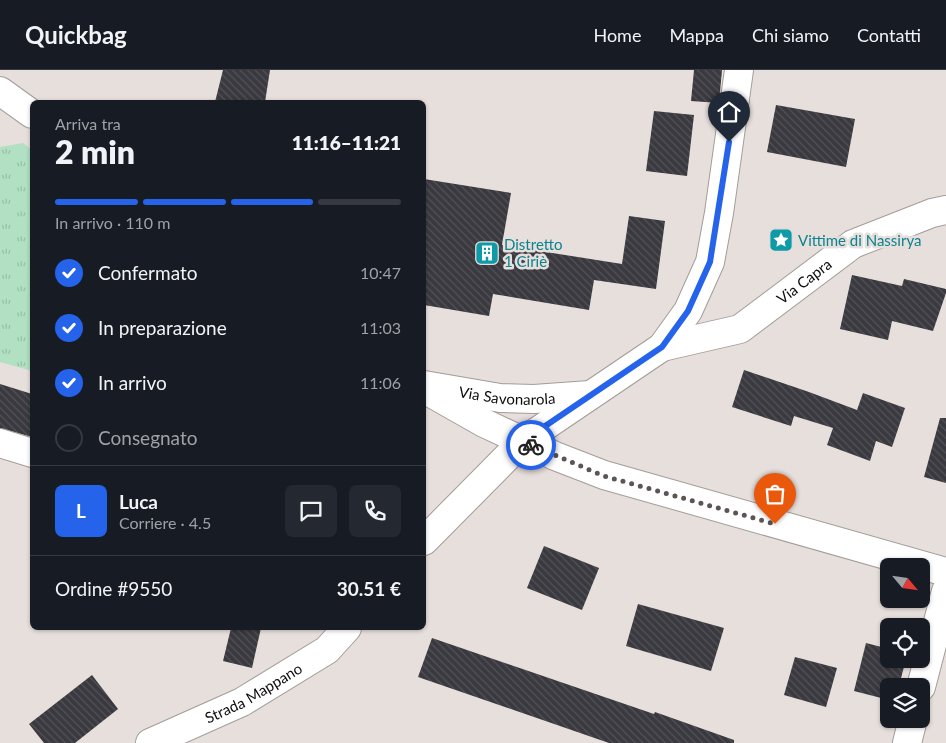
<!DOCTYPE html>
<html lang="it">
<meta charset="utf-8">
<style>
body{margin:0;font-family:Lato,sans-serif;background:#242831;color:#f1f3f6;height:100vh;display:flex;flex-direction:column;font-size:19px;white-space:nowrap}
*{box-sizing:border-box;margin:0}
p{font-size:16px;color:#9ea1a6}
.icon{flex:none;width:28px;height:28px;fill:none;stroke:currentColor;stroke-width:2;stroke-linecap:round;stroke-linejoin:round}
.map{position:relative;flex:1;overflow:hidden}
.side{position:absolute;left:30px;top:30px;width:396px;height:530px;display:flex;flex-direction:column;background:#171b24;border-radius:8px;box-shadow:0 1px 4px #0004}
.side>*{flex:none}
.needle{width:32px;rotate:119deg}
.tools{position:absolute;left:880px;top:488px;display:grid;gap:10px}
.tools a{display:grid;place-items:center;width:50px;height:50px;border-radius:8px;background:#171b24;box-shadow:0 1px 4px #0004;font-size:25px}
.pin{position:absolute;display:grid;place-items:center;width:42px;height:42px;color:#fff;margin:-51px -21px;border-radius:50% 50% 50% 0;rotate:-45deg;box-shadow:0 0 5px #0007}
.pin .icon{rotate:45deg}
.courier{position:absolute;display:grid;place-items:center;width:50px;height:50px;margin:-25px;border:4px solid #2563eb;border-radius:50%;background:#fff;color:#222;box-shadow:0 1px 6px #0007}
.summary em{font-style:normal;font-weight:800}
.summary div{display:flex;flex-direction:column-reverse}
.summary{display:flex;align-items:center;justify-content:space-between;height:85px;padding:0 25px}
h1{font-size:32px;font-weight:800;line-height:38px}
.bar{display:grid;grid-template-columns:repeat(4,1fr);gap:8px 5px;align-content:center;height:60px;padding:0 25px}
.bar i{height:6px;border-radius:4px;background:#363941}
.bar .on{background:#2563eb}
.bar p{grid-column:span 4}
.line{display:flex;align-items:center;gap:12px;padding:0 25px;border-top:1px solid #363941}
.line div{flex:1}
.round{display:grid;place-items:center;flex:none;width:52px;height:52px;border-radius:8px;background:#242831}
ol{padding:0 25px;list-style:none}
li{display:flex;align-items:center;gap:15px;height:55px}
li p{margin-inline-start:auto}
li .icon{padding:5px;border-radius:50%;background:#2563eb;color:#fff;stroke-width:4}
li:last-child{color:#9ea1a6}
li i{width:28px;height:28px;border:2px solid #363941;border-radius:50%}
header{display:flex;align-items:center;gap:30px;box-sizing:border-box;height:70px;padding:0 25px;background:#171b24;border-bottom:1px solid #363941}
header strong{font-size:24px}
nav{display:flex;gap:28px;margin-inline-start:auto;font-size:18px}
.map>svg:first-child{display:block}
</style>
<header>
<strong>Quickbag</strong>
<nav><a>Home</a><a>Mappa</a><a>Chi siamo</a><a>Contatti</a></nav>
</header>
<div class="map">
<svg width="946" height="673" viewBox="0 0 946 673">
<defs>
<pattern id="grass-tufts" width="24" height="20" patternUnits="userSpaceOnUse" patternTransform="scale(1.25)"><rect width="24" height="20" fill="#b1e1c2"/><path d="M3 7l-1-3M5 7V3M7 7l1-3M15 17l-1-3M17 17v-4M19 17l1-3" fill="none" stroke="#97c0a6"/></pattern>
<pattern id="building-back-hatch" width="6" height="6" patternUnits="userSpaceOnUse" patternTransform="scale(1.25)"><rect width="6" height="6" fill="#3a393f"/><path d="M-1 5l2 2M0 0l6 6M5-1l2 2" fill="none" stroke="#535257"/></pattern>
</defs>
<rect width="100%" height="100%" fill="#e7dfdb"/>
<path fill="url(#grass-tufts)" d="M23,73l9,7v221l-32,-9v-215z"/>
<g fill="url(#building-back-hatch)">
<path d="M223,0h47l-5,32h-50z"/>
<path d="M694,0h28l-3,33 -28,-2z"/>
<path d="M776,35l79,14 -9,48 -79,-15z"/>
<path d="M654,41l40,4 -7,61 -41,-5z"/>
<path d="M424,109l87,14 -9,52 120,19 7,-48 36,5 -9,68 -62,-9 -5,30 -96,-16 -4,22 -65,-11z"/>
<path d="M852,205l50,11 2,-7 42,10v4l-13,38 -41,-10 -4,19 -48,-11z"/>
<path d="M744,300l65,22 48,18 6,-17 42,15 -13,39 -16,-6 -6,20 -43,-16 6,-17 -39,-12 -3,10 -59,-19z"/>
<path d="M0,314l32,10v43l-32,-9z"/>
<path d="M940,348h6v65l-22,-6z"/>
<path d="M544,476l55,22 -17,42 -55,-22z"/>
<path d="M638,534l86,24 -13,43 -85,-25z"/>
<path d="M231,558h30l-9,40 -29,-7z"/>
<path d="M432,568l222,76 1,-2 79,28v3h-125l-191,-66z"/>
<path d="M866,573l23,6v10h17l-7,27h-10v14l-35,-9z"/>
<path d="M795,587l42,11 -11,39 -42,-12z"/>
<path d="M92,605l26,34 -43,34h-31l-15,-19z"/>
</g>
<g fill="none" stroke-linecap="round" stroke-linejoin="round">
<g stroke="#a39c99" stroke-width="30">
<g id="street">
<path id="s1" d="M662,277l78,-18 113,-85 79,-31 14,-3"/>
<path id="s2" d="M424,315l76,13 34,1 56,-4"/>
<path d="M523,371l139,-94 26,-36 22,-49 9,-49 20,-143"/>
<path d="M0,373l32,10"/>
<path d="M921,617l25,-96"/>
<path d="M907,673l6,-24"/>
</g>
</g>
<g stroke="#a39c99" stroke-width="30">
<g id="secondary">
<path d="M0,21l32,23"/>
<path d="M424,319l60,34 71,33 49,19 342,97"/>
<path d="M424,471l99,-100"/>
<path id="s3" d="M150,673l92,-41 85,-52 20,-22"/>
</g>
</g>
<use href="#street" stroke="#fff" stroke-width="28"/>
<use href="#secondary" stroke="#fff" stroke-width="28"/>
</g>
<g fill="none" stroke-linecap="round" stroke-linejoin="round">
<path stroke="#5b5654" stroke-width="5" stroke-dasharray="0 9" d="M531,375l73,31 171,48"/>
<path stroke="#2563eb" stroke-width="6" d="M531,375l-8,-4 139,-94 26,-36 22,-49 19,-120"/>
</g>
<defs>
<g id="sight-square" transform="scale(1.25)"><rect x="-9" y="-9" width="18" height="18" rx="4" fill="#0f9aa8" stroke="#e7dfdb"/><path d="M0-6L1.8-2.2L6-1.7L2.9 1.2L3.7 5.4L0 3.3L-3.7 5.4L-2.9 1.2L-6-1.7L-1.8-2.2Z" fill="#fff"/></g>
<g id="building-square" transform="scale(1.25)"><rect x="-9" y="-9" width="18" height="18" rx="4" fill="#0f9aa8" stroke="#e7dfdb"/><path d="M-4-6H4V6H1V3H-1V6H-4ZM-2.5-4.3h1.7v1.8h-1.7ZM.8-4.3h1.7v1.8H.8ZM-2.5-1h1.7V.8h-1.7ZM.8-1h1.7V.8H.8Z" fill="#fff"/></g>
</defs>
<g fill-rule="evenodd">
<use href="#sight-square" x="781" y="170"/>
<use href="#building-square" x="487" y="183"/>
</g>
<g text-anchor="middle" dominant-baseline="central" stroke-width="5" stroke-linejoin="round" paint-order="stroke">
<g font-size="15" fill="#0d838f" stroke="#e7dfdb" text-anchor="start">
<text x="798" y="170">Vittime di Nassirya</text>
<text x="504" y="174">Distretto<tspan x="504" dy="17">1 Ciriè</tspan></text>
</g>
<g font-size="15" fill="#0f0d0c" stroke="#e7dfdb">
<text stroke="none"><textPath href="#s1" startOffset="160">Via Capra</textPath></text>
<text stroke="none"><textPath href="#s2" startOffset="84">Via Savonarola</textPath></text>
<text stroke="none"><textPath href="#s3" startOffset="115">Strada Mappano</textPath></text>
</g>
</g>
</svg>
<div class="tools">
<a><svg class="needle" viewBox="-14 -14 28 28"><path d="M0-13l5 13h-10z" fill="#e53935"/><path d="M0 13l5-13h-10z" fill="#9ea1a6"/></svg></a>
<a><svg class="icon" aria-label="locate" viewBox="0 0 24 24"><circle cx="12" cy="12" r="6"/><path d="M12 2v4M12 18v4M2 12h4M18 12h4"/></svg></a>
<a><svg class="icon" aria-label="layers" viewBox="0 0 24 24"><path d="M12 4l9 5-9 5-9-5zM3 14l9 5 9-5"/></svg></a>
</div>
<div class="pin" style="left:775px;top:454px;background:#ea580c"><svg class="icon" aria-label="bag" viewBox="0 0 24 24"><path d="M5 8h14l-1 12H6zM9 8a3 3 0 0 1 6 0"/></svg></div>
<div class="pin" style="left:729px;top:72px;background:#1f2937"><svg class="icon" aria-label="home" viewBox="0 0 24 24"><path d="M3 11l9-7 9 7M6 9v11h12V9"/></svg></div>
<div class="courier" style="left:531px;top:375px"><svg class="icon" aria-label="bike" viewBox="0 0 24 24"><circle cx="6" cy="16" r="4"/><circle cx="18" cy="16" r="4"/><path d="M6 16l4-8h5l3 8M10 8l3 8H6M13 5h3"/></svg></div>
<section class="side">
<div class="summary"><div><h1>2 min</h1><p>Arriva tra</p></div><em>11:16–11:21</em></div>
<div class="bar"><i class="on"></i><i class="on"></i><i class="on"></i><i></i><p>In arrivo · 110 m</p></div>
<ol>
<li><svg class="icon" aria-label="check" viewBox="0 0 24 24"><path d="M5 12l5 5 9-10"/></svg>Confermato<p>10:47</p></li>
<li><svg class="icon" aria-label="check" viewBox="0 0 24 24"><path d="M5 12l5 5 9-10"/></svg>In preparazione<p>11:03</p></li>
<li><svg class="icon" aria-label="check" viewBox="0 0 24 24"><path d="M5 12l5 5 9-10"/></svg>In arrivo<p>11:06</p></li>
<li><i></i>Consegnato</li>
</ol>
<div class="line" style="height:90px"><b class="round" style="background:#2563eb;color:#fff">L</b><div><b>Luca</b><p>Corriere · 4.5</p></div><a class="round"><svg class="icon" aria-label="chat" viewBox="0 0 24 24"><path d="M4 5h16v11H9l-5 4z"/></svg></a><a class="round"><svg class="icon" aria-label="phone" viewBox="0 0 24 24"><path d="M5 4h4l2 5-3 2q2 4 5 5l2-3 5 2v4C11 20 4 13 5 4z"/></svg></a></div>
<div class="line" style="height:65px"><div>Ordine #9550</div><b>30.51 €</b></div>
</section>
</div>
